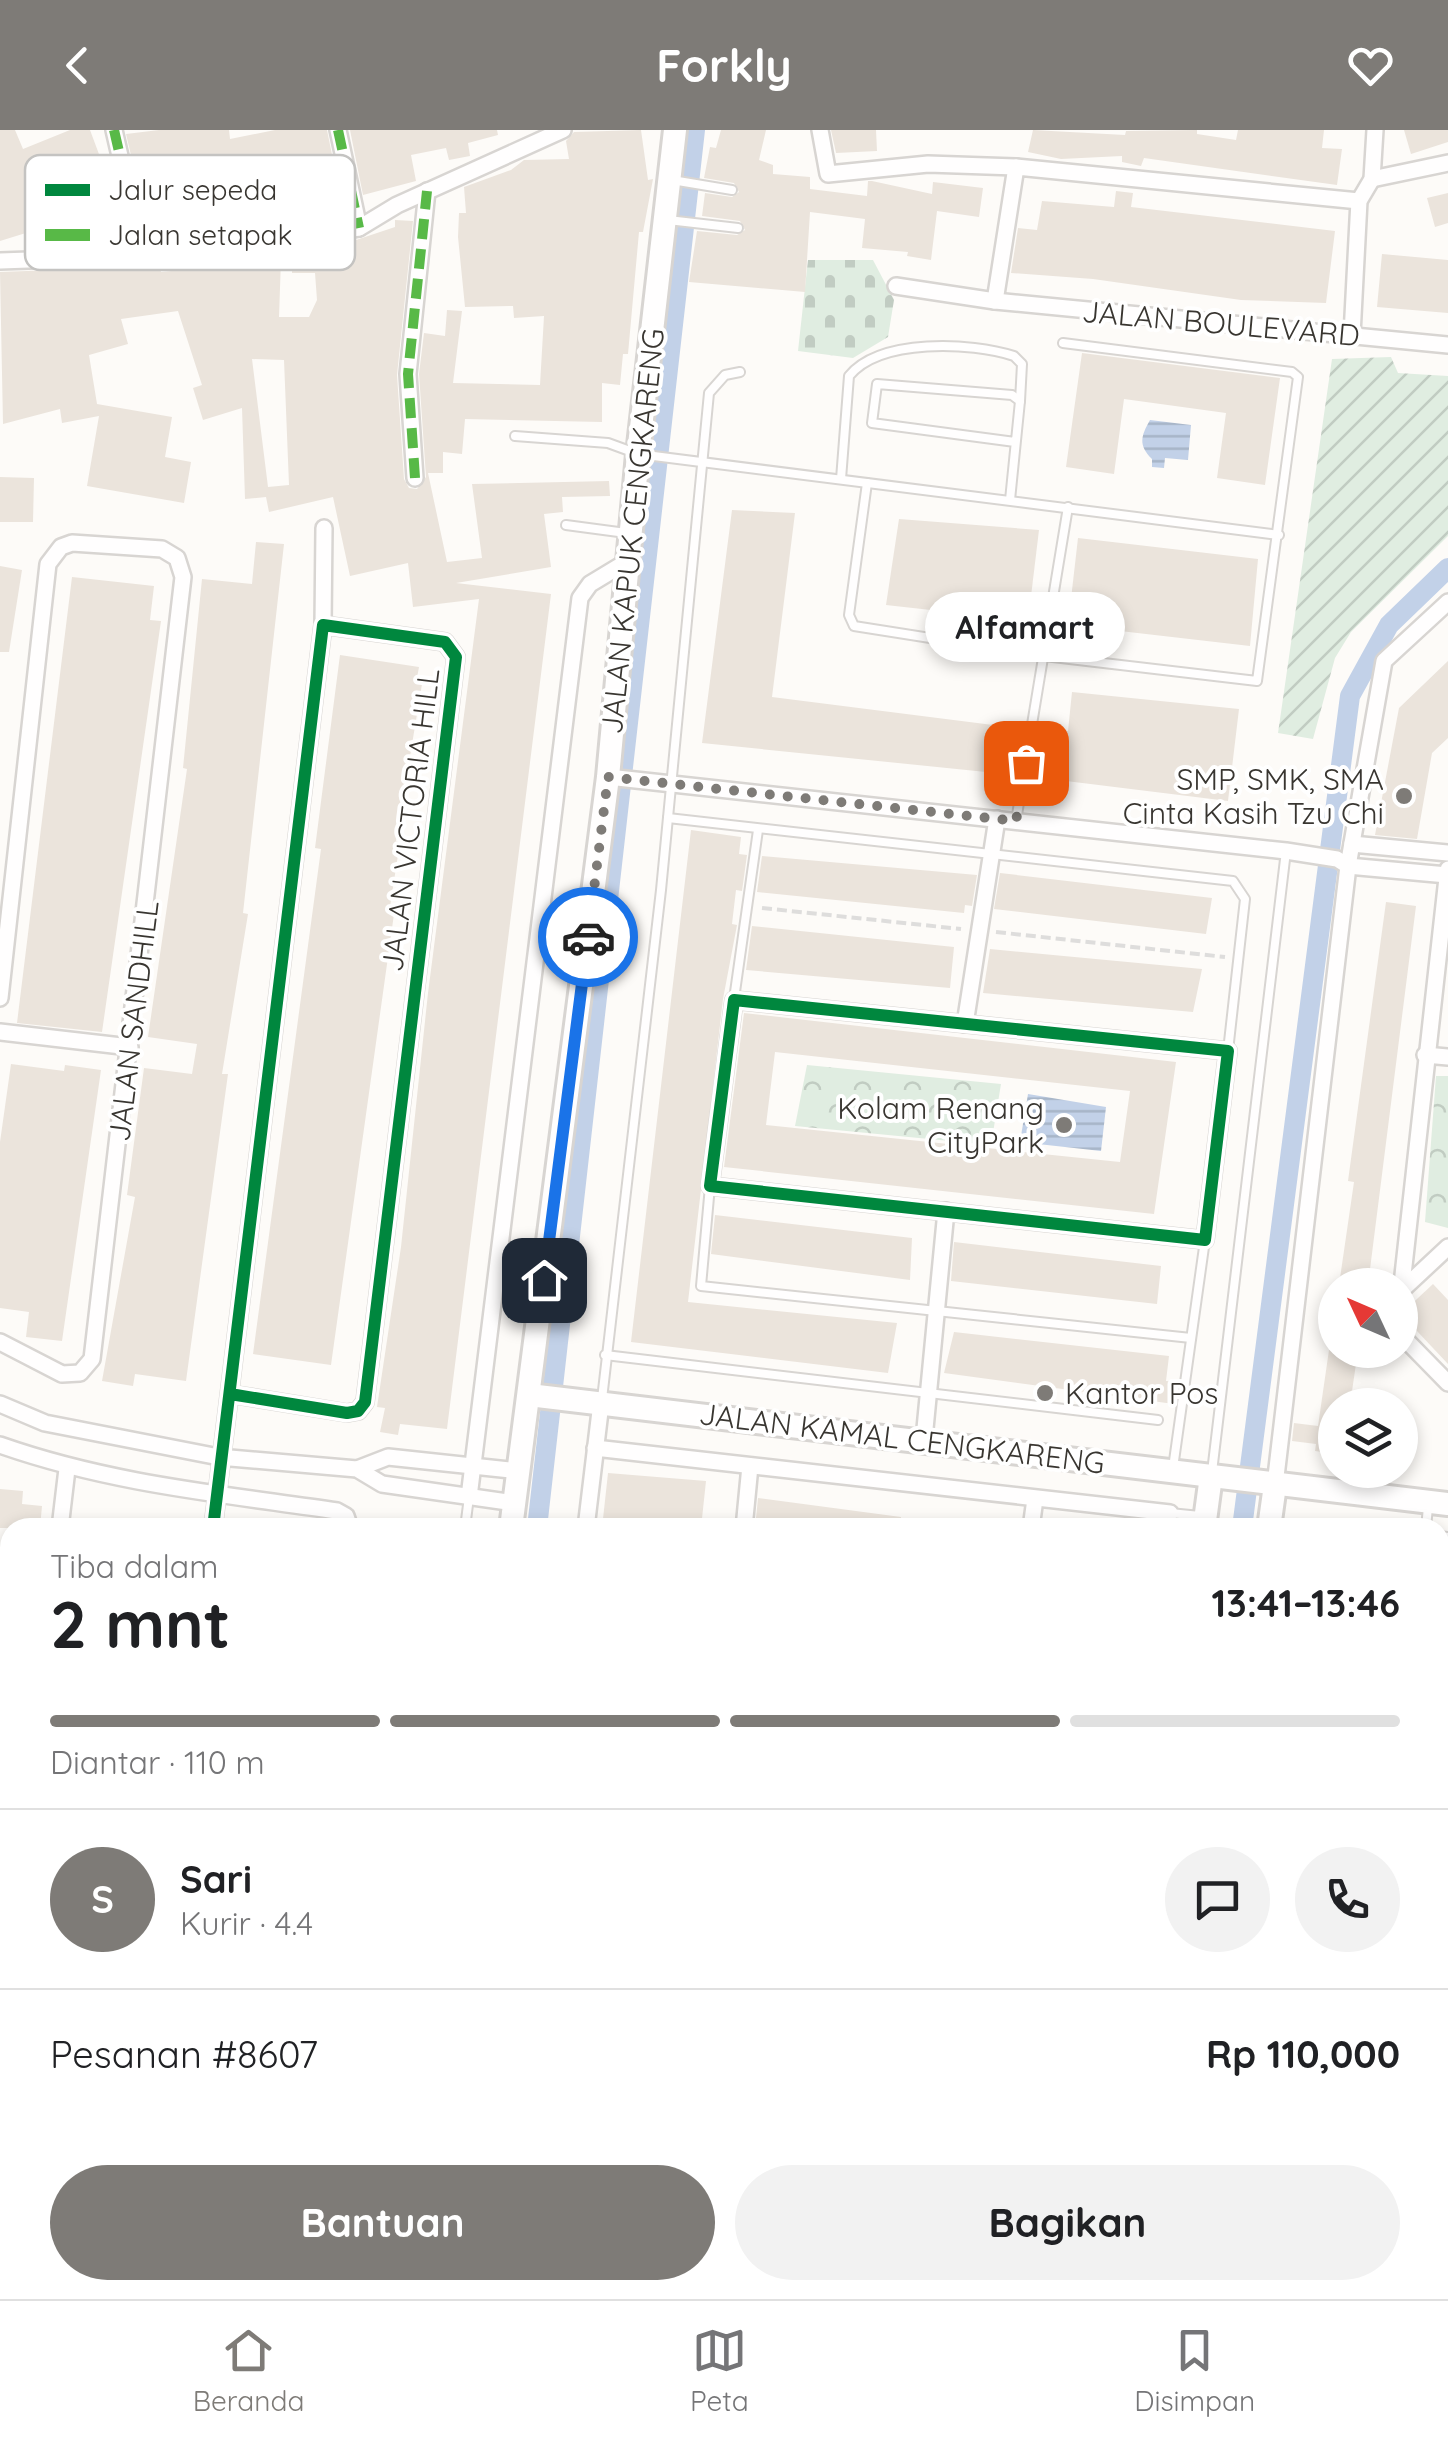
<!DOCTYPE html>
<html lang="id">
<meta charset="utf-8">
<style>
body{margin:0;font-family:Quicksand,sans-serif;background:#f2f2f2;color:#202124;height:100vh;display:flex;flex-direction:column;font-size:38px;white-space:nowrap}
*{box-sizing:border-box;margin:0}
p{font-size:32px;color:#757577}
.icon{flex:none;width:55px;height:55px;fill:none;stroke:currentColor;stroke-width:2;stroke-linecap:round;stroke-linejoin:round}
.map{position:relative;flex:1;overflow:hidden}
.details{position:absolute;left:0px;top:1388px;width:1450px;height:782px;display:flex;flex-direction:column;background:#fff;border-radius:30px 30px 0 0;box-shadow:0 5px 15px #0003}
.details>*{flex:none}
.needle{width:65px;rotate:314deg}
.controls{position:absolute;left:1318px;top:1138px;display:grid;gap:20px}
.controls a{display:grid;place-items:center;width:100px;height:100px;border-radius:50%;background:#fff;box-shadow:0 5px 15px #0003;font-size:50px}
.pin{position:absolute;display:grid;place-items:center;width:85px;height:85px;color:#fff;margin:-42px;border-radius:20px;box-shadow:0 5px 15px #0006}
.courier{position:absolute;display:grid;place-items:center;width:100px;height:100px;margin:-50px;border:8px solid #1a73e8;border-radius:50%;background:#fff;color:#222;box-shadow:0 2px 12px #0007}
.bubble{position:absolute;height:70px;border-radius:35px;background:#fff;box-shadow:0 5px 15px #0003;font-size:32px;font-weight:700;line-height:70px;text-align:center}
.summary em{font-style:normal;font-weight:700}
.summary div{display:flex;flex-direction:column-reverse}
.summary{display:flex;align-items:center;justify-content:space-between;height:170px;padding:0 50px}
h1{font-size:65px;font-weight:700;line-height:75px}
.bar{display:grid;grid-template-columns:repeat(4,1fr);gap:15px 10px;align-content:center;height:120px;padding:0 50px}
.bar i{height:12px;border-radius:8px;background:#e0e0e0}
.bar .active{background:#7e7b77}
.bar p{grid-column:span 4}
.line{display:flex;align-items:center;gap:25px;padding:0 50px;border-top:2px solid #e0e0e0}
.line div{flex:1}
.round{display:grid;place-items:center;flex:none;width:105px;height:105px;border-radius:52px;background:#f2f2f2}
.cta{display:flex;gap:20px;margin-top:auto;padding:20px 50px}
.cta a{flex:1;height:115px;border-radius:60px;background:#7e7b77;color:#fff;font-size:40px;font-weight:700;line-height:115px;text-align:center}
.cta a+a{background:#f2f2f2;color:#202124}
header{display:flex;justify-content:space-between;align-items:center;height:130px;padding:0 50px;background:#7e7b77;color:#fff;font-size:45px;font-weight:700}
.tabs{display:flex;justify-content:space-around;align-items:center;height:140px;border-top:2px solid #e0e0e0;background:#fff;font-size:28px;color:#757577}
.tabs a{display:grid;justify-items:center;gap:5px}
.tabs .active{color:#7e7b77}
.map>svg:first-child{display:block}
</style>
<header><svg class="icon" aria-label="back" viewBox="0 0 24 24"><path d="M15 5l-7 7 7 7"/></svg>Forkly<svg class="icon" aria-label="heart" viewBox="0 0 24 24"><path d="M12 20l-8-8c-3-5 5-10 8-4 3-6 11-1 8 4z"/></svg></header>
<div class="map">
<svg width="1448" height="2169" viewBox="0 0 1448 2169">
<defs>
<pattern id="cemetery-stones" width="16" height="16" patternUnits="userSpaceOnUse" patternTransform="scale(2.5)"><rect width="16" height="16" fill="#e0ede1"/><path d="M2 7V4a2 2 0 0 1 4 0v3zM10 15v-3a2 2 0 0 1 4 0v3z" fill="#c1ccc2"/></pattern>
<pattern id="park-crowns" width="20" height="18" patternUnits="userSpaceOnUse" patternTransform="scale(2.5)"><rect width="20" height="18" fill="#e0ede1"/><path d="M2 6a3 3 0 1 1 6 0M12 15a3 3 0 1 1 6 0" fill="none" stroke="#c1ccc2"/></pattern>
<pattern id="garden-furrows" width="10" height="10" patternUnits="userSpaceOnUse" patternTransform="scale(2.5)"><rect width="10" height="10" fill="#e0ede1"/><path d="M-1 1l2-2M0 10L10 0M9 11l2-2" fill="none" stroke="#c1ccc2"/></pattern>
<pattern id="water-rules" width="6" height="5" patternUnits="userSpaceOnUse" patternTransform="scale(2.5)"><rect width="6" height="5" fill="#c2d1e8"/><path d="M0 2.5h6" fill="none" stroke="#a7b4c7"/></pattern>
</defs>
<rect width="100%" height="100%" fill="#fdfbf8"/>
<path fill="url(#cemetery-stones)" d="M808,130h65l21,40 -6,37 -35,21 -55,-7z"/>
<g fill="url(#park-crowns)">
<path d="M807,935l194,19 -10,61 -196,-19z"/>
<path d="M1436,946h12v152l-23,-6z"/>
</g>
<path fill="url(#garden-furrows)" d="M1391,227l7,16 50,3v160l-97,96 -16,26 -22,81 -35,-6 54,-374z"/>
<g fill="url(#water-rules)">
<path d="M1150,290l41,5 -3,35 -23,-2 -1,10 -12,-1v-8c-14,-14 -11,-23 -2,-39z"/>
<path d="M1028,964l78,13 -5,44 -81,-9z"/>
</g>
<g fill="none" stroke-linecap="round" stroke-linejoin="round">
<g stroke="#c2d1e8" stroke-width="20">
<path d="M537,1398l158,-1398"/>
<path d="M1242,1398l108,-832 39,-71 59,-57"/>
<path d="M446,2169l1,-9"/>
<path d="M1164,2169l1,-9"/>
</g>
</g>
<g fill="#ebe4dc" fill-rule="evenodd">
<path d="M0,0h15l8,19 47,-19h20l32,86 4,29 -27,1 -1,-18 -55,6 -1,-6 -42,13z"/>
<path d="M159,0h70l1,9 45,-9h52l14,69 -165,33 -2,-14 -28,1 -20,-85z"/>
<path d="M350,0h147l1,5 -30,8 2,13 -21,4 -3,-12 -35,7 5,26 -53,14z"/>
<path d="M641,0l7,50 5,-1 -10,53h-4l-11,122h-5l-3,31 -18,-2v39l-137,-3 -3,35 -19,-2v21h-15l19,89 35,-4 -10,-74 137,-3 1,15 -48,1 1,15 -19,2 7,53 -95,16 95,11 -104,835 -47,-5 -2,11 -18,-3 5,-24 -8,-1 24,-160 27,-254 51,-394 -66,8 -5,-44 -58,13 -17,-79 -64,15 -3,-15 -21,2 -3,-91 -39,12 -10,-32 9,-3 -24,-74 -57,8 7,25 -39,11 8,49 75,13 -7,40 26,5 -7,41 -97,-17 12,-70 -37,7 -2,-14 -57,15 -3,-152 160,-6 1,6 42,-4 1,-4 77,-5 -2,58h30l8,-17 -2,-27h-23v-20l18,-1v5l42,-4 1,-12 42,-14v-7l18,1 -16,154 7,104 5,9 8,1 9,-12 -7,-103 5,-41 21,3 2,-26 15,1 -9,72 87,2 4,-69 -30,2 -1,-12 -48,1 -7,-70 1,-24h7l-2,-26 47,-17 13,-10 45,-1 -3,-18 8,-9zM252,229l32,1 5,125 -21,2z"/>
<path d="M721,0h45l-7,30 14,5v9l37,3v12l57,7 1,-15h4l60,13 1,-12 50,6 -4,29 -42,-6 -6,49 -24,-4 1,-4 -46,-4 3,-29 -55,-7 -5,80 -116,-10 8,-51 40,4 8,-5 -5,-9 -38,-5 3,-23 27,4 7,-5 -5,-9 -30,-5 6,-31 6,1z"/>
<path d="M831,0h45l1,21 -41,2z"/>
<path d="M1033,0l92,5 1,-4 71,-1v4l39,6 2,-10h86l-2,18 20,1 -5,36 -193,-27 -3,8 -19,-4v-6l-61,3 -33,-7z"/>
<path d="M1404,0h44v12l-37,12z"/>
<path d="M1116,61l17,2 -2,14 204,24 -9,72 -85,-3 -148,-21 -82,-6 7,-45 19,2 5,-29 72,6z"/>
<path d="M1448,63v30l-13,4 -8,-29z"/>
<path d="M1382,124l66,6v53l-71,-6z"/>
<path d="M1082,223l198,25 -15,107 -48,-7 9,-65 -102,-14 -10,75 -48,-7z"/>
<path d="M0,347l34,1 -1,44h-33z"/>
<path d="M732,380l63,3 -23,184 221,28 -7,47 -284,-29z"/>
<path d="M899,389l140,11 -11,91 -142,-16z"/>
<path d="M1078,408l180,21 -8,87 -182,-21z"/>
<path d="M256,412l28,2 -41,369 5,1 -26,160h6l-42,307 -51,-7 -2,12 -31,-5 33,-184 -8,-2 17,-127 48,6 5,-30 -49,-7 39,-268 -4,-1 19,-189 50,5z"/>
<path d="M0,436l22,4 -13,82h-9z"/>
<path d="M72,447l82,9 -4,34 11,1 -59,411 -85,-9z"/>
<path d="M340,525l79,12 -3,16 6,1 -26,157 4,1 -11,71 5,1 -63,451 -78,-11 68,-505 -6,-1z"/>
<path d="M1448,531v77l-16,15 -15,86 -42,-4 24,-127z"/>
<path d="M1072,562l167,17 -11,92 -170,-21 4,-49h6z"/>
<path d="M691,700l50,7 -2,17 8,1 -5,36 -6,-1 -4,34 5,1 -14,74 -35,303 209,21 -9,50 -257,-31z"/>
<path d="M762,726l215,19 -5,31 -7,-1 -1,8 -207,-21z"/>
<path d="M1000,743l212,25 -6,36 -212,-25z"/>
<path d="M1386,772l30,4 -48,379h-29l15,-103 -6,-1z"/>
<path d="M752,796l202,21 -4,41 -204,-18z"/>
<path d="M990,819l212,20 -9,43 -210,-19z"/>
<path d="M744,883l432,49 -22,152 -430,-47zM775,922l355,39 -10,71 -354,-37z"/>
<path d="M11,934l53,7 1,-6 36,5 -39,271 -36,-4 3,-25 -29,-4v-166z"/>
<path d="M715,1085l197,23 -2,42 -199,-26z"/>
<path d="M954,1112l207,24 -4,38 -206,-23z"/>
<path d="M1433,1154l15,16v64l-47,-50z"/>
<path d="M954,1202l215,24 -3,25 12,1 -4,22 -230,-31z"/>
<path d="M1329,1220h29l-8,55h-15v49l-20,-3 1,-7 -24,-3 2,-18 24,3z"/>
<path d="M608,1343l98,8 -5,47h-99z"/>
<path d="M0,1359l23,2 -1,13 20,2 -2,22h-40z"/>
<path d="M758,1368l143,19 -1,11h-145z"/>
</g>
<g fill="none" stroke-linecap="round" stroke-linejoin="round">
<g stroke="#d8d5d2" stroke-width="12">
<g id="lane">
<path d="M672,50l60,10"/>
<path d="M668,90l70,8"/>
<path d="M515,306l93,7 30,11 641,81"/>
<path d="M841,349l8,-103c31,-38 122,-34 165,-20l8,8 -2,37"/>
<path d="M867,353l-18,132 5,11 190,30 213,25 41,-304 -6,-5 -229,-29"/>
<path d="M1010,370l10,-99 -8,-6 -135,-11 -5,39 143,19"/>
<path d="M566,395l60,8"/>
<path d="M668,688l565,63 12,18 -17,152"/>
<path d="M1016,691l52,-314"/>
<path d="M734,869l24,-169"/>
<path d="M710,1056l-9,100 490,52"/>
<path d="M605,1225l553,65"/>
<path d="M602,1269l59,-509 48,-497 16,-18 15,-3"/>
<path d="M1173,1338l32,-228"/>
<path d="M1212,1342l74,-621"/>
<path d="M465,1398l4,-31"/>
<path d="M1168,1398l2,-15 30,3"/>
<path d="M1426,1398l2,-21"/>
<path d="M1440,1406l8,1"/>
<path d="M1208,2160v9"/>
<path d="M369,2169l1,-9"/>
<path d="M1079,2169l2,-9"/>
</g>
</g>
<g stroke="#d8d5d2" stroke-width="20">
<g id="street">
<path d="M114,0l29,126"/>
<path d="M338,0l21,98"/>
<path d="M820,0l8,44 100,-10 88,3"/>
<path d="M1372,49l76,-16"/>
<path d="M0,131l143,-5 141,-13 75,-15 38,-23 166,-75"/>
<path d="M896,156l99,15 453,44"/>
<path d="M995,171l21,-134 343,34"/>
<path d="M1352,205l7,-134 13,-22 3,-49"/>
<path d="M415,348l-7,-104 19,-183"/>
<path d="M323,495l1,-97"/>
<path d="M608,647l678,74 51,8 11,7 99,9"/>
<path d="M1352,714l96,9"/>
<path d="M0,868l48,-434 13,-17 11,-4 90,6 15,9 6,19 -91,782 -12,14 -18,1 -62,-32"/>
<path d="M734,870l494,51 -23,189 -495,-54z"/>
<path d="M965,894l32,-205"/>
<path d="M0,902l130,15"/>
<path d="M1425,925l23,2"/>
<path d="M1403,1159l45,-42"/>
<path d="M1400,1172l48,-433"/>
<path d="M1400,1204l48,49"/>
<path d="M0,1274l45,19 174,34 138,12 25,15 132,19"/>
<path d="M924,1309l22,-228"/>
<path d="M0,1315c111,39 222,49 337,66l9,5 4,12"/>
<path d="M595,1318l575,65"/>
<path d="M357,1339l31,-12 131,14"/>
<path d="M1275,1355l73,-619 36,-205 64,-59"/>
<path d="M469,1367l111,-899 10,-14 38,-23"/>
<path d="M60,1398l7,-59"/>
<path d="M213,1398l110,-903 122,17 11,15 -91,745 -7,9 -11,2 -117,-19"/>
<path d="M586,1398l15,-125"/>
<path d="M744,1398l6,-62"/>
<path d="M1031,1398l4,-29"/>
<path d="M1440,1591l8,1"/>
<path d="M1440,1713l8,8"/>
<path d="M0,1759l10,-17"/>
<path d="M0,1982l10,-11"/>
<path d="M1440,2097l8,-8"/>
<path d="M30,2169l8,-9"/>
<path d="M121,2169l1,-9"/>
<path d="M255,2169l1,-9"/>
<path d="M495,2169l1,-9"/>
<path d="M658,2169l1,-9"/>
<path d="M776,2169l1,-9"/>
<path d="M823,2169l1,-9"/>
<path d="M942,2169l1,-9"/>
<path d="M1351,2169l2,-9"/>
<path d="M1367,2169l9,-9"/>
</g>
</g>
<g stroke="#d8d5d2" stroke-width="28">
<g id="secondary">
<path d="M529,1265l919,109"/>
<path d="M511,1398l97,-751 30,-323 37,-324"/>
<path d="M1204,1398l7,-52"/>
<path d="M1269,1398l6,-43"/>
<path d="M416,2169l2,-9"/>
<path d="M1118,2169l1,-9"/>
<path d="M1178,2169l1,-9"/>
</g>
</g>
<g stroke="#dedddc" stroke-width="4" stroke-dasharray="10 5" stroke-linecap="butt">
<path d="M762,778l199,21"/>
<path d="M996,802l229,25"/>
</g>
<use href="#lane" stroke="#fffefe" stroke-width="8"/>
<use href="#street" stroke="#fffefe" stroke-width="15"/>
<use href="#secondary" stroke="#fffefe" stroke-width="22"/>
<g stroke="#58b947" stroke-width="10" stroke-dasharray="20 10" stroke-linecap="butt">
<path d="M114,0l29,126"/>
<path d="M338,0l21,98"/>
<path d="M415,348l-7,-104 19,-183"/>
</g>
<g stroke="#fff" stroke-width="19">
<g id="cycleway">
<path d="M734,870l494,51 -23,189 -495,-54z"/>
<path d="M213,1398l110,-903 122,17 11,15 -91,745 -7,9 -11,2 -117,-19"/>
</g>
</g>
<use href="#cycleway" stroke="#00873e" stroke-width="12"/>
</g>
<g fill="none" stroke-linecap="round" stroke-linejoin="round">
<path stroke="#7e7b77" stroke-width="10" stroke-dasharray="0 18" d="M588,807l20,-160 408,44 10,-58"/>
<path stroke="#1a73e8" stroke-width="12" d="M544,1150l44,-343"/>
</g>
<g fill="#7e7b77" stroke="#fff" stroke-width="4">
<circle cx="1404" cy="666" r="10"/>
<circle cx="1064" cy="995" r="10"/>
<circle cx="1045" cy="1263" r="10"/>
</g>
<g text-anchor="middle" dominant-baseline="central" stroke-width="8" stroke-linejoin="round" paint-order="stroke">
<g font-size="30" fill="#393631" stroke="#fff">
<text transform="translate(1221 193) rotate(5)">JALAN BOULEVARD</text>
<text transform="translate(632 401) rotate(-84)">JALAN KAPUK CENGKARENG</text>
<text transform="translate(410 690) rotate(-83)">JALAN VICTORIA HILL</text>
<text transform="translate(133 891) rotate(-83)">JALAN SANDHILL</text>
<text transform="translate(902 1308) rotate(7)">JALAN KAMAL CENGKARENG</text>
</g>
<g font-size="30" fill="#393631" stroke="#fff" text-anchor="end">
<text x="1384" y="649">SMP, SMK, SMA<tspan x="1384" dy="34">Cinta Kasih Tzu Chi</tspan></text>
<text x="1044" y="978">Kolam Renang<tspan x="1044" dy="34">CityPark</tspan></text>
<text x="1065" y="1263" text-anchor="start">Kantor Pos</text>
</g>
</g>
<rect x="25" y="25" width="330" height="115" rx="15" fill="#fff" stroke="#c4c3c1" stroke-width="2.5"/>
<rect x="45" y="54" width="45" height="12" fill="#00873e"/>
<rect x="45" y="99" width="45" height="12" fill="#58b947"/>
<g font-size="28" fill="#393631">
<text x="108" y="70">Jalur sepeda</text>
<text x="108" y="115">Jalan setapak</text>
</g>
</svg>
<div class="controls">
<a><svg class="needle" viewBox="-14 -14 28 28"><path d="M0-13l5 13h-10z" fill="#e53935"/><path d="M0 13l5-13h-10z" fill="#757577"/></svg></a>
<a><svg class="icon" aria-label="layers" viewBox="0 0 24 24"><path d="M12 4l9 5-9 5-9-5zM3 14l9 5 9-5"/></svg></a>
</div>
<div class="pin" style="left:1026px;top:633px;background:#ea580c"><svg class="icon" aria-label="bag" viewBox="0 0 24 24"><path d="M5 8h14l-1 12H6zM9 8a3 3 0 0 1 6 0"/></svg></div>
<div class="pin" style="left:544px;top:1150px;background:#1f2937"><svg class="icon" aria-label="home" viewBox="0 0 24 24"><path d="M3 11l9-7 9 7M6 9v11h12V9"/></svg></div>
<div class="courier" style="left:588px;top:807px"><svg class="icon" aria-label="car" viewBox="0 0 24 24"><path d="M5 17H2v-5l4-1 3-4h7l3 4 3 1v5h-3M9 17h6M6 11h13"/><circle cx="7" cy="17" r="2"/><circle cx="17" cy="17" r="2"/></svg></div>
<div class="bubble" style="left:925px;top:462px;width:200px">Alfamart</div>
<section class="details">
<div class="summary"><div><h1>2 mnt</h1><p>Tiba dalam</p></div><em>13:41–13:46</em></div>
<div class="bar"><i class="active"></i><i class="active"></i><i class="active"></i><i></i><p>Diantar · 110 m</p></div>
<div class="line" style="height:180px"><b class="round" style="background:#7e7b77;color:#fff">S</b><div><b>Sari</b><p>Kurir · 4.4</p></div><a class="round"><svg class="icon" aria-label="chat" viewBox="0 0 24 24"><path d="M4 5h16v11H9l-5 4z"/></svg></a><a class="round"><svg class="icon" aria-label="phone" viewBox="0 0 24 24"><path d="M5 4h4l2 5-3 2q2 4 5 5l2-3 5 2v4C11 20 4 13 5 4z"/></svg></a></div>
<div class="line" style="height:130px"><div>Pesanan #8607</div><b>Rp 110,000</b></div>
<div class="cta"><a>Bantuan</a><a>Bagikan</a></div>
</section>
</div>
<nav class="tabs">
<a class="active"><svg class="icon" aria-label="home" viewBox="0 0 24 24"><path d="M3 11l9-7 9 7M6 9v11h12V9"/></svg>Beranda</a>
<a><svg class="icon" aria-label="map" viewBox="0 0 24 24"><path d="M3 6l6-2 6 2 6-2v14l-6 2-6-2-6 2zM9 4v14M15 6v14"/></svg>Peta</a>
<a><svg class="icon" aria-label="saved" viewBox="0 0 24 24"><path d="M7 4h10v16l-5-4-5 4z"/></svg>Disimpan</a>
</nav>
